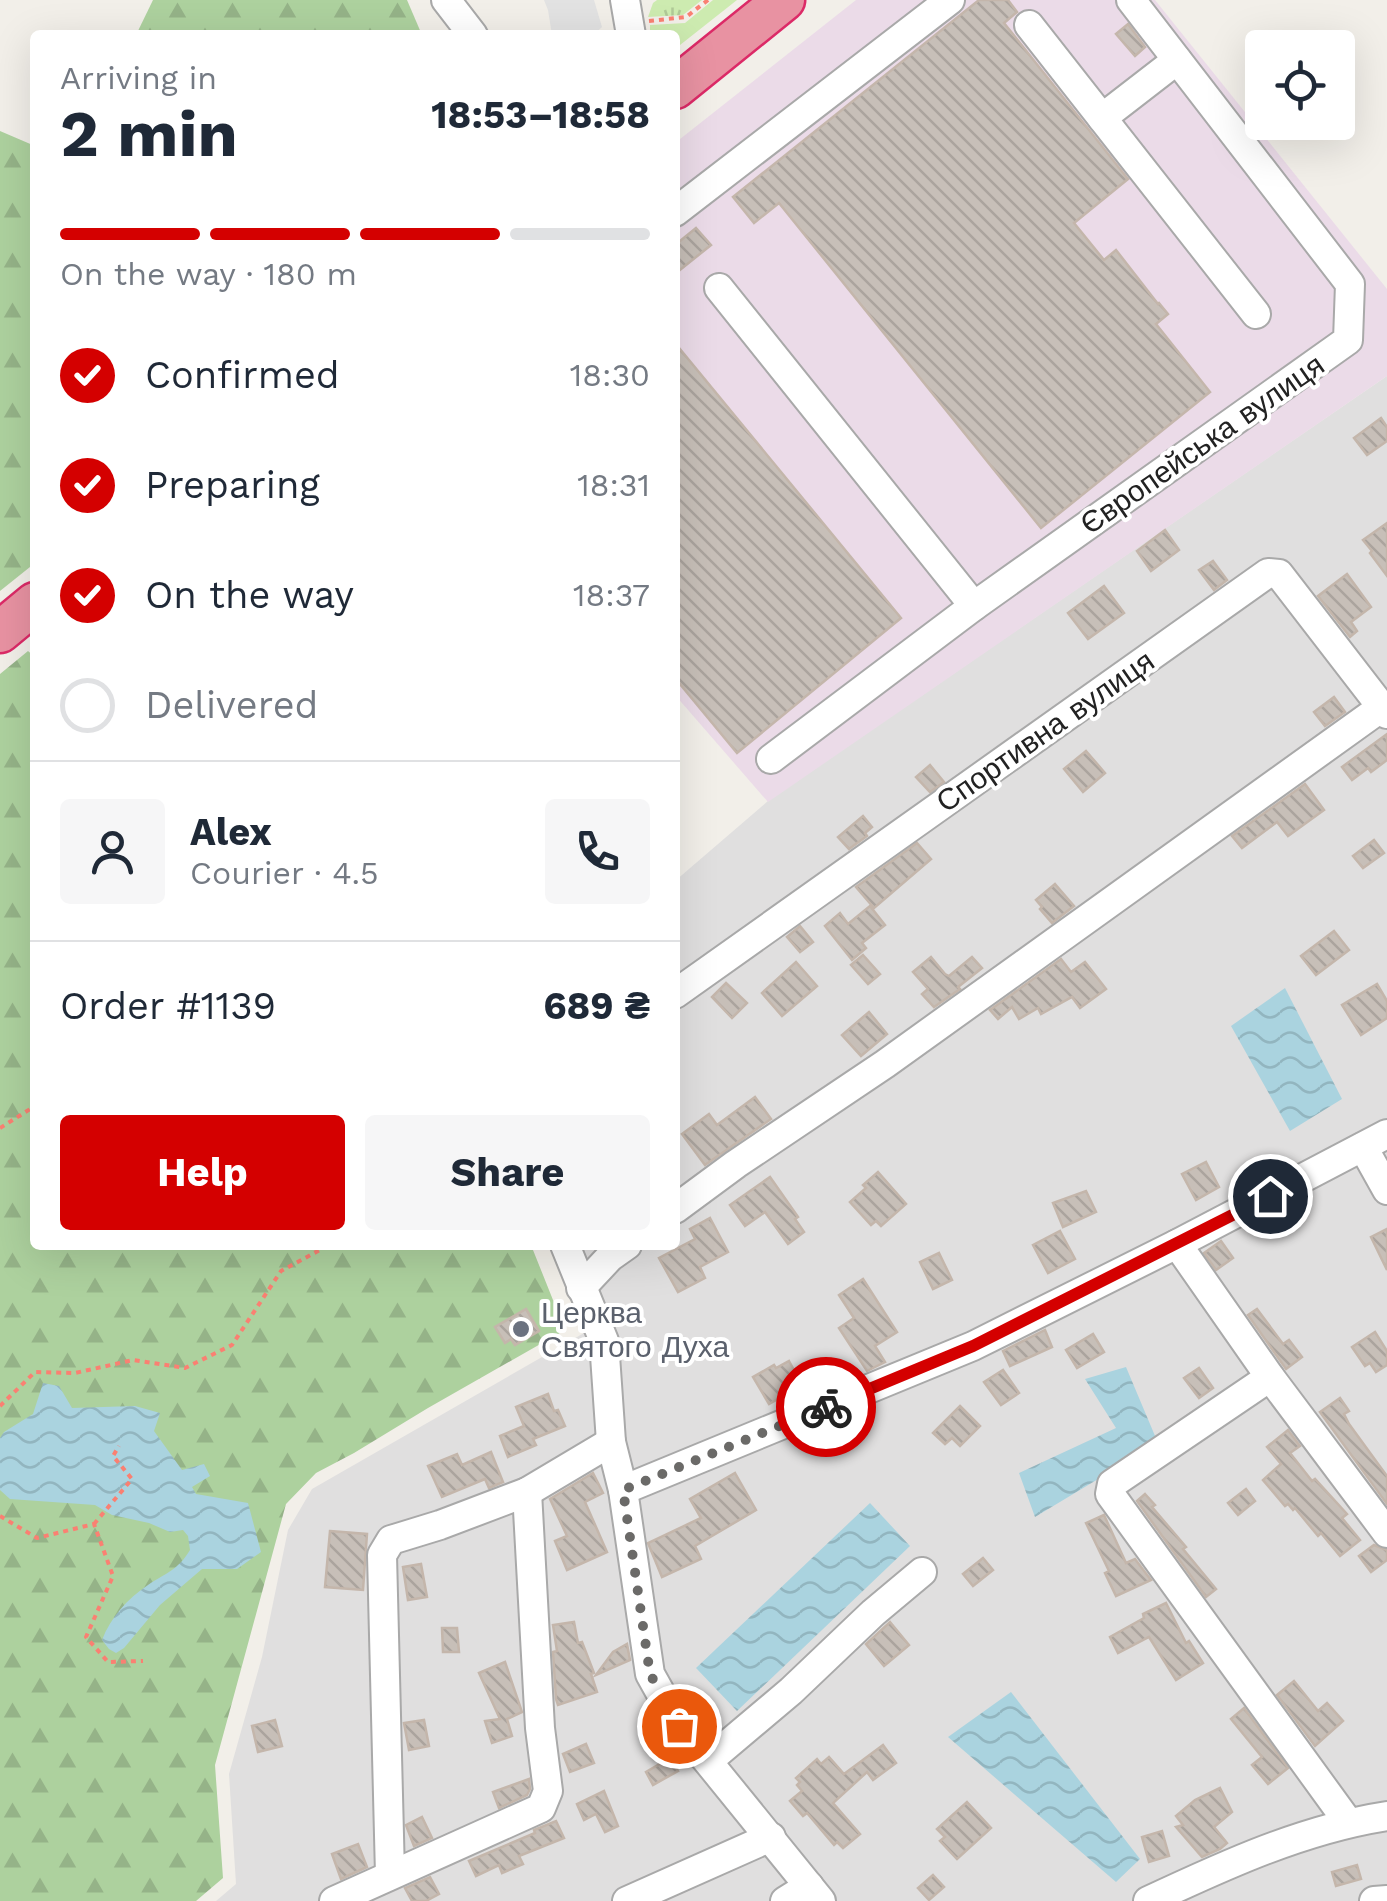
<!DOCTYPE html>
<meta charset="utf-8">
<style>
body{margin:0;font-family:"Work Sans",sans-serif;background:#f6f6f7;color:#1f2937;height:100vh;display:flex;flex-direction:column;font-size:38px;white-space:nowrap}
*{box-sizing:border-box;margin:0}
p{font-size:32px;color:#747a83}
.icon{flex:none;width:55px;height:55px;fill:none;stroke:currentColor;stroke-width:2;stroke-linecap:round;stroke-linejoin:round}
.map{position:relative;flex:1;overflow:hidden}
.panel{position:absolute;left:30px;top:30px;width:650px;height:1220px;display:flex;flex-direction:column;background:#fff;border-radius:10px;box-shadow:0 10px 40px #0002}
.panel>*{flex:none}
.buttons{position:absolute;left:1245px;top:30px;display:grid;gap:20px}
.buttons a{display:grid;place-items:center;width:110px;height:110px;border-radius:10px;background:#fff;box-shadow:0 10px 40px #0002;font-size:50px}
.pin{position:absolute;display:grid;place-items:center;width:85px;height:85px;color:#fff;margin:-42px;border:5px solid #fff;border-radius:50%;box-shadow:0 2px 10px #0007}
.courier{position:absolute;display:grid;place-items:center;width:100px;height:100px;margin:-50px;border:8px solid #d40000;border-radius:50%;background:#fff;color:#222;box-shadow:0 2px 12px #0007}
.headline em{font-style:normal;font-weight:700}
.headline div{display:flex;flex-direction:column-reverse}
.headline{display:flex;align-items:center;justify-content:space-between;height:170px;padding:0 30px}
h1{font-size:65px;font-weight:700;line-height:75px}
.bar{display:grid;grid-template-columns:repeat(4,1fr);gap:15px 10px;align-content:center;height:120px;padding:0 30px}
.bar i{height:12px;border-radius:8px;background:#e0e1e3}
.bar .current{background:#d40000}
.bar p{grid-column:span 4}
.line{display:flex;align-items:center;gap:25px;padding:0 30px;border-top:2px solid #e0e1e3}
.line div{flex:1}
.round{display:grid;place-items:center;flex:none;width:105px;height:105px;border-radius:10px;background:#f6f6f7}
ol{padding:0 30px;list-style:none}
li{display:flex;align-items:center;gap:30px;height:110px}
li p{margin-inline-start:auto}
li .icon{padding:10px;border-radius:50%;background:#d40000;color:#fff;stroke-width:4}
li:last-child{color:#747a83}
li i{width:55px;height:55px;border:5px solid #e0e1e3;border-radius:50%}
.action{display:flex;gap:20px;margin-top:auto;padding:20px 30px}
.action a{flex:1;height:115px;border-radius:10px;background:#d40000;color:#fff;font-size:40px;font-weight:700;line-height:115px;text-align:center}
.action a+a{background:#f6f6f7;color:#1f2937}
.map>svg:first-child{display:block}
</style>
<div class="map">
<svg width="1387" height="1901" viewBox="0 0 1387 1901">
<defs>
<pattern id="grass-tufts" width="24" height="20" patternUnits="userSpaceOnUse" patternTransform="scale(2.5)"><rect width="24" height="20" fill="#cdebb0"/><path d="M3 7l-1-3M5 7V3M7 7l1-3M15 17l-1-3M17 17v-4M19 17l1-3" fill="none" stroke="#b0c997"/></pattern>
<pattern id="forest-firs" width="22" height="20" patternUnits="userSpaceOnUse" patternTransform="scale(2.5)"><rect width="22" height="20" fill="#add19e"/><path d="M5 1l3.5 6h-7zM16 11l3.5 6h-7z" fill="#95b388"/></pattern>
<pattern id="water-waves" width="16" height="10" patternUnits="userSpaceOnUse" patternTransform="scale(2.5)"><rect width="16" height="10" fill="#aad3df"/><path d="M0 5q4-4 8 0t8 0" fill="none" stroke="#92b5bf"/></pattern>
<pattern id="building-back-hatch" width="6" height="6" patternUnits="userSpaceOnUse" patternTransform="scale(2.5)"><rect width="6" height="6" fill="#c7bfb8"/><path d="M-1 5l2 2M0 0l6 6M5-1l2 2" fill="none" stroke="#aba49e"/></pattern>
</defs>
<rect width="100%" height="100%" fill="#f2efe9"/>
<path fill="#e0dfdf" d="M1387,376v1525h-1171l20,-17 -7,-110 33,-117 26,-127 24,-41 272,-156 -35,-88h126v-364l93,-80z"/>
<path fill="#ebdbe8" d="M856,0h299l232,289v87l-619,426 -93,-107v-552z"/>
<g fill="url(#grass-tufts)">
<path d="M657,0h45l-19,15 -35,2 5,-14z"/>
<path d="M713,0h24l-62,49v-14h-25v-10l35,-2z"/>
</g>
<g fill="url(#forest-firs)">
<path d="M153,0h254l15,35h-286z"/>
<path d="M0,131l35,15v417l-35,28z"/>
<path d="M28,651l7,6v588h496l34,85 -137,78 -74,45 -38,20 -30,31 -71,261 8,113 -27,23h-196v-1227z"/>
</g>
<path fill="#e2e2e2" d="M544,0h50l8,27 -9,8h-41l-4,-25z"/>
<g fill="url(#water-waves)">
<path d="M1285,988l57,111 -52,32 -59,-105z"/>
<path d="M1126,1367l32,76 -123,74 -16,-44 97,-45 -31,-49z"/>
<path d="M43,1383l16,3 13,22 63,-2 25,7 -6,18 28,39 22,-6 6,12 -18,11 4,7 52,9 13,49 -24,17h-35l-42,36 -36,43 -8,5 -7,-4 -7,-9c9,-23 25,-41 46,-55 18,-12 30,-15 42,-35l-2,-14 -5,-6 -13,2 -21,-9 -37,-8 -17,-10 -85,-6 -10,-9v-52l4,-6 29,-18z"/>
<path d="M870,1503l40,43 -173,165 -41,-43z"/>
<path d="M1011,1692l129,167 -24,23 -168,-145z"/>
</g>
<g fill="url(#building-back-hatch)" stroke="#c4b6ab" stroke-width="2.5">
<path d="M979,0h29l9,12 -13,11 124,156 -54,44 30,37 12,-10 42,54 1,-1 9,11 -12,10 54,68 -169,136 -262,-325 -25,20 -21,-26z"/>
<path d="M1128,24l17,23 -10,9 -19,-22z"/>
<path d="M696,228l15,17 -36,29v-29z"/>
<path d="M675,343l226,275 -164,135 -62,-75z"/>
<path d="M1381,418l6,9v14l-20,14 -13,-17z"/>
<path d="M1387,523v53l-17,-23 2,-2 -9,-11z"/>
<path d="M1165,530l14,20 -28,21 -14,-20z"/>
<path d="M1213,561l14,19 -13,10 -15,-20z"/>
<path d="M1347,574l24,33 -20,15 6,9 -7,6 -32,-41z"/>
<path d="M1104,586l20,27 -36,26 -20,-26z"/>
<path d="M1334,697l11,15 -20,14 -11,-14z"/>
<path d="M1387,734v26l-16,12 -3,-4 -16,12 -10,-13z"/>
<path d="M1086,751l19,22 -22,19 -19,-23z"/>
<path d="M930,765l14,17 -14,10 -14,-15z"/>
<path d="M1305,784l19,26 -36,26 -11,-14 -35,26 -10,-12z"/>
<path d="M863,816l9,11 -7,6 2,3 -18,13 -11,-12z"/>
<path d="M1374,840l10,13 -21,15 -10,-12z"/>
<path d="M917,843l14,16 -57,49 -18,-21z"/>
<path d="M1055,884l19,22 -22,17 -12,-14 2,-2 -6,-7z"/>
<path d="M870,906l15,19 -23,18 4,5 -14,12 -27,-34 15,-13 8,11z"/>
<path d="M800,926l13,16 -13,10 -13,-15z"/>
<path d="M1334,931l15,19 -33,25 -15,-19z"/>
<path d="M863,955l17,19 -12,10 -17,-19z"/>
<path d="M931,957l14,17 4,2 23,-19 10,11 -24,19 2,2 -26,18 -12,-13 6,-5 -15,-17z"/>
<path d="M1061,959l10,13 14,-10 21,27 -26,19 -8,-11 -31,17 -3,-6 -19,11 -7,-12 -14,12 -8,-9z"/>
<path d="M796,962l21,24 -35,30 -20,-23z"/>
<path d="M726,983l21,20 -15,15 -20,-21z"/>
<path d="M1377,984l10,17v17l-26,17 -19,-30z"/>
<path d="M869,1012l18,22 -26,22 -19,-21z"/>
<path d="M755,1097l16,22 -66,46 -23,-31 27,-20 8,11z"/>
<path d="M1206,1162l13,25 -23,13 -14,-26z"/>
<path d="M878,1172l28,32 -25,22 -5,-5 -5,4 -21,-23 16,-14 -3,-3z"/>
<path d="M770,1177l28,40 -3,2 9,13 -16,12 -23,-32 -20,14 -15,-21z"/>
<path d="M1086,1191l10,21 -33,15 -10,-24z"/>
<path d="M710,1218l18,34 -28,15 5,11 -27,14 -19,-34 36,-19 -5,-10z"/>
<path d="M1387,1229v41l-16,-33z"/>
<path d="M1060,1231l15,28 -27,14 -15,-28z"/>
<path d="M1221,1241l12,17 -17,12 -12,-17z"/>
<path d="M939,1253l13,27 -19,9 -13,-27z"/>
<path d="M863,1279l34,53 -22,14 10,16 -18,9 -28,-43 15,-10 -15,-23z"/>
<path d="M526,1309l13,22 -24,14 -4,-6 -6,4 -10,-16z"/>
<path d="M1257,1309l26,35 6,-4 13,17 -16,12 -38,-54z"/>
<path d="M1045,1330l7,17 -42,19 -7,-15z"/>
<path d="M1375,1332l12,19v14l-11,7 -6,-9 -5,3 -13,-19z"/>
<path d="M1093,1334l11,18 -27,16 -11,-18z"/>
<path d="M789,1361l13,24 -33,19 -16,-27 21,-12 2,3z"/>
<path d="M1199,1368l14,20 -14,10 -15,-20z"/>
<path d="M1003,1370l16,23 -18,12 -17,-23z"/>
<path d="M548,1394l6,17 4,-1 7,16 -32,13 3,6 -28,12 -8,-21 24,-10 -8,-19z"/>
<path d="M1340,1398l9,13 -5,3 5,10 38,52v28l-67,-92z"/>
<path d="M960,1406l20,20 -20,20 -8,-8 -7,6 -12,-11z"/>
<path d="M1288,1430l12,16 -10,7 22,28 3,-2 32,35 -5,4 18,22 -20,16 -19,-23 -3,3 -23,-28 -2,2 -5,-6 -3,2 -22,-26 18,-16 -14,-17z"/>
<path d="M491,1452l12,30 -14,6 -4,-9 -43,18 -14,-31 29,-12 5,11z"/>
<path d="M593,1473l10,20 -18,9 22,50 -40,18 -12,-29 12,-5 -17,-37z"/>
<path d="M735,1473l21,37 -61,36 6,13 -39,18 -14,-34 53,-25 -11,-19z"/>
<path d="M1246,1489l9,12 -17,14 -10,-12z"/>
<path d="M1145,1494l10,11 -3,2 34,40 -3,2 33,40 -10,8 -69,-96z"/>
<path d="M1104,1515l22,48 9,-4 16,21 -35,16 -11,-23 4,-2 -23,-48z"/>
<path d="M330,1531l37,3 -4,56 -38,-3z"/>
<path d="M1374,1545l13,5v10l-16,12 -12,-16z"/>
<path d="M983,1558l10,12 -20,16 -10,-12z"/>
<path d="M421,1564l6,33 -19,3 -5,-33z"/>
<path d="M1166,1603l20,40 3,-2 14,22 -27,17 -27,-43 -31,16 -8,-16 34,-19 -1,-4z"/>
<path d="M574,1622l4,21 4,-1 12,31 -3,1 6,18 -39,13 -2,-6 -3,-47 4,-1 -4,-26z"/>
<path d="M890,1622l19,23 -25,21 -18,-22z"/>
<path d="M442,1628h15l2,24h-16z"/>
<path d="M627,1644l3,16 -34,15 17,-23z"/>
<path d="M505,1662l17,50 -15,7 5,17 -20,7 -7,-22 15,-2 -21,-46z"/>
<path d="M1294,1681l24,30 9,-8 16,18 -28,25 -38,-51z"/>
<path d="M1244,1708l44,60 -20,16 -16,-19 10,-8 -31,-38z"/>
<path d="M275,1720l7,26 -24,6 -6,-26z"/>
<path d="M424,1720l5,26 -20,4 -5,-27z"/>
<path d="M586,1744l8,19 -24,9 -7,-18z"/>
<path d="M883,1745l13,18 -23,17 -6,-8 -34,31 27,31 -17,14 -6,-6 -3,3 -27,-32 -4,3 -13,-15 12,-10 -5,-6 3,-3 -4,-4 21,-19 4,5 8,-7 15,17z"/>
<path d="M670,1758l8,13 -25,14 -7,-13z"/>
<path d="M529,1779l1,10 -3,6 -28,13 -6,-16z"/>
<path d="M1220,1788l12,24 -18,15 13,16 -7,6 -18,8 -26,-30 7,-2 -7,-9 19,-16z"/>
<path d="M604,1791l14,35 -13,6 -9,-18 -12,6 -7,-16z"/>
<path d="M967,1802l24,26 -34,31 -17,-18 5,-4 -8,-8z"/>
<path d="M422,1817l10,21 -18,8 -8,-21z"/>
<path d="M556,1821l8,17 -45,18 4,8 -21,9 -3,-8 -23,11 -7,-15 66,-28 -1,-3z"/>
<path d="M1162,1831l7,25 -20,6 -7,-25z"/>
<path d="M358,1844l9,23 -26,12 -9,-25z"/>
<path d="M1357,1865l4,14 -25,7 -4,-14z"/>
<path d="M933,1875l11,12 -15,13 -11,-12z"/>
<path d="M430,1877l9,17 -13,7h-14l-7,-13z"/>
</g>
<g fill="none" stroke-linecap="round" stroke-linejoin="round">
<g stroke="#a9a9a9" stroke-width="32">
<g id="minor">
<path d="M446,0l27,35"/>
<path d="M625,0l6,35"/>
<path d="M1029,25l73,93"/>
<path d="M1177,60l-75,58 154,196"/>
<path d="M675,212l275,-212"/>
<path d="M719,288l255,318"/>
<path d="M771,759l203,-153 374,-266 2,-56 -219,-284"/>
<path d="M675,994l593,-421 11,1 108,140"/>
<path d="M1363,1147l24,43"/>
<path d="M675,1209l61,-45 149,-100 497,-357"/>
<path d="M1177,1244l93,133 117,156"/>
<path d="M565,1245l39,96 7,101 12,48 27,184 29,52 142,175"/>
<path d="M581,1288l29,-31 17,-12"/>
<path d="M1270,1377l-158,107 -2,10 238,328"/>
<path d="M623,1490l350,-144 204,-102 210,-110"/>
<path d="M708,1761l83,-70 82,-78 49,-41"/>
<path d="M390,1875l-8,-320 9,-15 49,-15 87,-33 84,-50"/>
<path d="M334,1901l207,-93 7,-17 -8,-63 -13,-236"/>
<path d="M627,1901l144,-64"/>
<path d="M785,1901l24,-15"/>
<path d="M1148,1901c77,-36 155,-72 239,-85"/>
<path d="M1374,1901l13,-1"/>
</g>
</g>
<g stroke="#dc2a67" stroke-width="45">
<g id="highway">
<path d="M675,88l109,-88"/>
<path d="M0,632l35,-29"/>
</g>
</g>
<g stroke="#fa8072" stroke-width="4" stroke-dasharray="5 5" stroke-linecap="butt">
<path d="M649,21l37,-4 22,-17"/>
<path d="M0,1128l35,-22"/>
<path d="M0,1406l35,-34 40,1 58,-13 52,8 47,-23 49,-74 48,-26"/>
<path d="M0,1516l37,22 57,-14 19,52 -27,61 22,25 35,-1"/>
<path d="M94,1524l38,-45 -19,-23 6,-10"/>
</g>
<use href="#minor" stroke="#fff" stroke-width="28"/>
<use href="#highway" stroke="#e892a2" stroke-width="40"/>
</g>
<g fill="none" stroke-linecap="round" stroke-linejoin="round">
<path stroke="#6b6a68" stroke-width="10" stroke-dasharray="0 18" d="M679,1726l-29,-52 -27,-184 203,-83"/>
<path stroke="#d40000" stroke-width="12" d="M826,1407l147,-61 297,-150"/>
</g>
<circle fill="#6b7280" stroke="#fff" stroke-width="4" cx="521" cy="1329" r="10"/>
<g text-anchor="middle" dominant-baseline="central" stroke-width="8" stroke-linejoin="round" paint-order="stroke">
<g font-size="30" fill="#222" stroke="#fff">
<text transform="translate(1202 444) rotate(-35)">Європейська вулиця</text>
<text transform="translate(1045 731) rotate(-35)">Спортивна вулиця</text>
</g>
<g font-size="30" fill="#5b616d" stroke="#fff" text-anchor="start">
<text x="541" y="1312">Церква<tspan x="541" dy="34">Святого Духа</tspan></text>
</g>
</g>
</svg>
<div class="buttons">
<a><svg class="icon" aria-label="locate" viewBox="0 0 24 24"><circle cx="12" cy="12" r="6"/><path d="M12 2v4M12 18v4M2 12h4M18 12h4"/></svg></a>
</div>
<div class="pin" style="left:679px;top:1726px;background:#ea580c"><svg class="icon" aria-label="bag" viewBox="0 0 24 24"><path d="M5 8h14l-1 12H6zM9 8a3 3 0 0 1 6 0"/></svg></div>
<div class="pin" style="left:1270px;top:1196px;background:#1f2937"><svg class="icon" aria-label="home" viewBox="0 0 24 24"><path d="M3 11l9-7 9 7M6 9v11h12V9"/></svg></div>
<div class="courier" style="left:826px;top:1407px"><svg class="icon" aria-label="bike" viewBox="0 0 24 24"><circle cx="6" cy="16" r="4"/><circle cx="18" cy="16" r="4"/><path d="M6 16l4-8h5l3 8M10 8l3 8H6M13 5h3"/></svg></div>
<section class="panel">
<div class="headline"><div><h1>2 min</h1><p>Arriving in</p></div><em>18:53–18:58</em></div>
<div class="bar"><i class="current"></i><i class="current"></i><i class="current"></i><i></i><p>On the way · 180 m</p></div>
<ol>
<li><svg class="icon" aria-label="check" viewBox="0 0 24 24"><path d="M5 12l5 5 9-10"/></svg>Confirmed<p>18:30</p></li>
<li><svg class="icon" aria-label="check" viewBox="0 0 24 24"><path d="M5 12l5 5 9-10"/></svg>Preparing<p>18:31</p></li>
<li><svg class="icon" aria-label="check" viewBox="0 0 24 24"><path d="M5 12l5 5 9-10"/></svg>On the way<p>18:37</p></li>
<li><i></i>Delivered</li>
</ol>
<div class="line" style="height:180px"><a class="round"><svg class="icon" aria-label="person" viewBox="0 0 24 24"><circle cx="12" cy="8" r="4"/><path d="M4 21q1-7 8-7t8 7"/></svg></a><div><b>Alex</b><p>Courier · 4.5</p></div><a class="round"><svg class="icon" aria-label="phone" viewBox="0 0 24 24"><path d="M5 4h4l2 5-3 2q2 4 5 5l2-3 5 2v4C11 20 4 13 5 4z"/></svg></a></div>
<div class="line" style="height:130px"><div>Order #1139</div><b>689 ₴</b></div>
<div class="action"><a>Help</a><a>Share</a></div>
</section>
</div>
